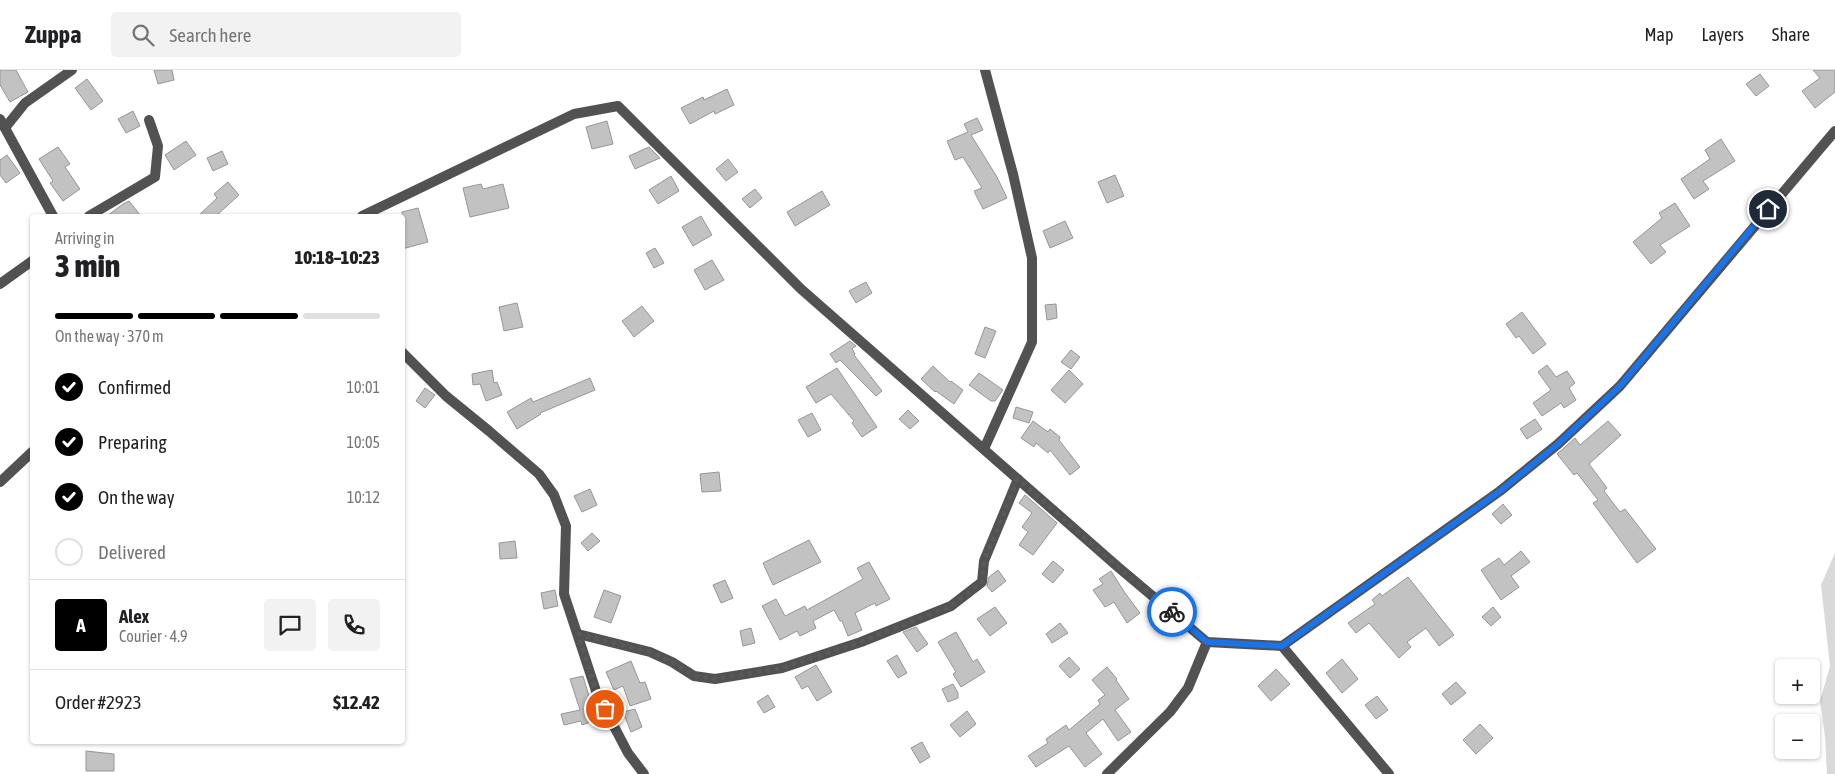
<!DOCTYPE html>
<meta charset="utf-8">
<style>
body{margin:0;font-family:"Asap Condensed",sans-serif;background:#f2f2f2;color:#202124;height:100vh;display:flex;flex-direction:column;font-size:19px;white-space:nowrap}
*{box-sizing:border-box;margin:0}
p{font-size:16px;color:#757577}
.icon{flex:none;width:28px;height:28px;fill:none;stroke:currentColor;stroke-width:2;stroke-linecap:round;stroke-linejoin:round}
.map{position:relative;flex:1;overflow:hidden}
.panel{position:absolute;left:30px;top:144px;width:375px;height:530px;display:flex;flex-direction:column;background:#fff;border-radius:5px;box-shadow:0 1px 4px #0004}
.panel>*{flex:none}
.buttons{position:absolute;left:1775px;top:589px;display:grid;gap:10px}
.buttons a{display:grid;place-items:center;width:45px;height:45px;border-radius:5px;background:#fff;box-shadow:0 1px 4px #0004;font-size:25px}
.pin{position:absolute;display:grid;place-items:center;width:42px;height:42px;color:#fff;margin:-21px;border:2px solid #fff;border-radius:50%;box-shadow:0 1px 5px #0007}
.courier{position:absolute;display:grid;place-items:center;width:50px;height:50px;margin:-25px;border:4px solid #1a73e8;border-radius:50%;background:#fff;color:#222;box-shadow:0 1px 6px #0007}
.overview em{font-style:normal;font-weight:800}
.overview div{display:flex;flex-direction:column-reverse}
.overview{display:flex;align-items:center;justify-content:space-between;height:85px;padding:0 25px}
h1{font-size:32px;font-weight:800;line-height:38px}
.bar{display:grid;grid-template-columns:repeat(4,1fr);gap:8px 5px;align-content:center;height:60px;padding:0 25px}
.bar i{height:6px;border-radius:4px;background:#e0e0e0}
.bar .active{background:#000}
.bar p{grid-column:span 4}
.line{display:flex;align-items:center;gap:12px;padding:0 25px;border-top:1px solid #e0e0e0}
.line div{flex:1}
.round{display:grid;place-items:center;flex:none;width:52px;height:52px;border-radius:5px;background:#f2f2f2}
ol{padding:0 25px;list-style:none}
li{display:flex;align-items:center;gap:15px;height:55px}
li p{margin-inline-start:auto}
li .icon{padding:5px;border-radius:50%;background:#000;color:#fff;stroke-width:4}
li:last-child{color:#757577}
li i{width:28px;height:28px;border:2px solid #e0e0e0;border-radius:50%}
header{display:flex;align-items:center;gap:30px;box-sizing:border-box;height:70px;padding:0 25px;background:#fff;border-bottom:1px solid #e0e0e0}
header strong{font-size:24px}
nav{display:flex;gap:28px;margin-inline-start:auto;font-size:18px}
.search{width:350px;height:45px;background:#f2f2f2;display:flex;align-items:center;gap:12px;box-sizing:border-box;padding:0 18px;border-radius:5px;color:#757577;font-size:19px}
.map>svg:first-child{display:block}
</style>
<header>
<strong>Zuppa</strong>
<div class="search"><svg class="icon" aria-label="search" viewBox="0 0 24 24"><circle cx="10" cy="10" r="6"/><path d="M15 15l6 6"/></svg>Search here</div>
<nav><a>Map</a><a>Layers</a><a>Share</a></nav>
</header>
<div class="map">
<svg width="1835" height="704" viewBox="0 0 1835 704">
<rect width="100%" height="100%" fill="#fff"/>
<path fill="#d9d9d9" d="M1835,483v221h-8l-2,-37 -5,-36 10,-35 -9,-81z"/>
<g fill="#c2c2c2" stroke="#969696">
<path d="M0,0h16l12,22 -18,10 -10,-17z"/>
<path d="M154,0h18l2,10 -16,4z"/>
<path d="M1813,0h22v22l-20,16 -13,-17 18,-13z"/>
<path d="M1760,4l9,12 -13,10 -10,-12z"/>
<path d="M87,9l16,22 -12,9 -16,-22z"/>
<path d="M727,19l7,16 -19,9 -1,-3 -24,13 -9,-16 22,-11 1,3z"/>
<path d="M133,41l7,15 -14,7 -8,-14z"/>
<path d="M977,48l6,12 -12,5 26,42 10,21 -24,11 -9,-18 8,-3 -19,-31 -8,3 -8,-19 21,-9 -4,-8z"/>
<path d="M607,51l6,23 -21,5 -6,-22z"/>
<path d="M1721,69l14,22 -32,20 6,8 -15,10 -13,-20 29,-20 -5,-9z"/>
<path d="M186,71l10,14 -22,15 -9,-15z"/>
<path d="M58,77l12,17 -5,3 15,22 -17,12 -13,-18 3,-2 -14,-22z"/>
<path d="M649,77l11,11 -25,11 -6,-13z"/>
<path d="M222,81l6,13 -15,7 -6,-13z"/>
<path d="M7,85l13,18 -14,10 -6,-8v-15z"/>
<path d="M728,89l10,13 -12,9 -10,-12z"/>
<path d="M1115,105l9,21 -17,7 -9,-21z"/>
<path d="M671,106l8,15 -21,13 -9,-14z"/>
<path d="M228,112l11,13 -23,21h-18l19,-18 -3,-4z"/>
<path d="M481,114l2,5 20,-5 6,24 -39,9 -7,-29z"/>
<path d="M755,119l7,9 -12,10 -8,-9z"/>
<path d="M822,121l8,14 -35,21 -8,-14z"/>
<path d="M129,131l12,15h-34l16,-12z"/>
<path d="M1675,133l15,23 -30,19 6,7 -15,12 -18,-22 29,-24 -3,-5z"/>
<path d="M418,138l10,34 -26,7v-37z"/>
<path d="M701,146l11,19 -19,11 -11,-19z"/>
<path d="M1065,151l8,17 -23,10 -7,-17z"/>
<path d="M655,178l9,15 -10,5 -8,-15z"/>
<path d="M712,190l12,20 -19,10 -11,-20z"/>
<path d="M866,212l6,11 -16,10 -7,-12z"/>
<path d="M517,233l6,24 -19,4 -5,-24z"/>
<path d="M1056,234l1,14 -10,2 -2,-15z"/>
<path d="M642,236l12,15 -20,16 -12,-16z"/>
<path d="M1522,242l24,32 -13,10 -14,-18 -3,2 -10,-14z"/>
<path d="M985,257l11,4 -11,27 -10,-4z"/>
<path d="M850,271l6,5 -4,3 3,5 -1,1 28,36 -6,5 -36,-36 -4,3 -6,-9z"/>
<path d="M1071,280l9,7 -9,12 -10,-7z"/>
<path d="M1547,295l9,12 11,-6 8,12 -6,5 7,12 -12,8 -3,-5 -19,13 -9,-13 18,-13 -13,-18z"/>
<path d="M933,296l17,16 1,-1 12,9 -9,14 -18,-13 -1,1 -14,-13z"/>
<path d="M837,298l40,59 -15,10 -10,-14 2,-2 -23,-27 -15,9 -10,-16z"/>
<path d="M492,300l2,13 3,-1 5,13 -16,6 -6,-17 -7,1 -1,-11z"/>
<path d="M1069,300l14,14 -18,19 -14,-13z"/>
<path d="M979,303l24,17 -8,11h-4l-22,-16z"/>
<path d="M590,308l5,12 -55,23 1,1 -24,15 -10,-17 24,-14 2,4z"/>
<path d="M425,318l10,7 -10,13 -9,-7z"/>
<path d="M1016,337l17,5 -4,11 -16,-5z"/>
<path d="M908,340l11,11 -9,8 -11,-10z"/>
<path d="M812,343l9,17 -13,7 -10,-17z"/>
<path d="M1535,349l7,10 -15,10 -7,-10z"/>
<path d="M1033,351l15,11 2,-3 10,8 -1,3 21,27 -10,8 -20,-25 -2,3 -12,-10 -2,4 -13,-9z"/>
<path d="M1608,351l13,14 -32,29 18,24 -3,3 16,21 5,-3 31,40 -19,14 -44,-60 5,-3 -21,-27 -3,2 -17,-21 18,-16 5,7z"/>
<path d="M719,402l2,19 -19,1 -2,-18z"/>
<path d="M590,419l7,16 -15,7 -8,-16z"/>
<path d="M1025,425l32,28 -24,32 -14,-10 9,-13 -6,-5 10,-14 -13,-10z"/>
<path d="M1503,434l9,11 -11,9 -9,-10z"/>
<path d="M592,463l8,8 -12,10 -7,-8z"/>
<path d="M809,470l12,22 -48,23 -10,-22z"/>
<path d="M515,471l2,17 -17,1 -1,-16z"/>
<path d="M1521,481l9,11 -19,14 8,11 -18,13 -20,-30 18,-12 5,7z"/>
<path d="M1053,491l11,9 -11,13 -11,-9z"/>
<path d="M869,492l21,37 -14,7 -1,-3 -20,10 7,17 -14,6 -6,-15h-2l-6,-11 -21,11 3,7 -16,8 -3,-5 -17,9 -18,-34 14,-7 9,17 20,-10 2,4 56,-31 -6,-11z"/>
<path d="M998,500l8,11 -14,11 -5,-6 2,-9z"/>
<path d="M1111,501l14,22 15,20 -13,10 -13,-21 -9,5 -12,-17 10,-6 -4,-5z"/>
<path d="M1408,507l46,58 -15,11 -13,-18 -19,14 4,5 -12,11 -30,-35 -13,10 -8,-10 27,-19 -3,-4 8,-7 2,3z"/>
<path d="M725,510l8,18 -12,5 -8,-18z"/>
<path d="M555,520l3,16 -14,3 -3,-16z"/>
<path d="M604,520l17,6 -10,27 -17,-6z"/>
<path d="M995,537l12,16 -17,13 -13,-17z"/>
<path d="M1493,537l8,10 -10,9 -9,-9z"/>
<path d="M1060,553l8,10 -16,10 -6,-9z"/>
<path d="M916,557l12,17 -11,8 -14,-20z"/>
<path d="M751,558l4,15 -12,3 -3,-15z"/>
<path d="M956,562l17,30 4,-3 8,13 -24,15 -8,-13 3,-2 -18,-30z"/>
<path d="M897,585l10,18 -9,5 -11,-17z"/>
<path d="M1069,587l11,12 -10,9 -11,-12z"/>
<path d="M1342,589l16,20 -16,14 -16,-20z"/>
<path d="M631,591l9,22 5,-1 6,17 -21,7 -7,-20 -9,4 -8,-18z"/>
<path d="M816,595l16,27 -15,9 -9,-15 -6,3 -7,-12z"/>
<path d="M1107,597l10,12 -1,1 13,19 -14,11 16,22 -13,9 -15,-22 -17,14 16,21 -17,13 -16,-21 -33,21 -8,-11 20,-13 -2,-4 20,-14 3,5 31,-26 -2,-4 7,-5 -13,-15z"/>
<path d="M1276,599l14,15 -19,17 -13,-15z"/>
<path d="M583,606l9,30h3l7,12 -20,7 -1,-4 -17,4 -3,-11 19,-4 -10,-31z"/>
<path d="M1456,612l10,11 -15,12 -9,-11z"/>
<path d="M953,614l5,9v5l-10,4 -6,-13z"/>
<path d="M768,625l7,12 -11,6 -7,-11z"/>
<path d="M1377,626l11,14 -12,9 -11,-14z"/>
<path d="M635,639l7,18 -11,5 -8,-20z"/>
<path d="M967,641l9,13 -16,13 -10,-12z"/>
<path d="M1480,654l13,14 -17,16 -13,-14z"/>
<path d="M922,672l8,15 -10,6 -9,-15z"/>
<path d="M86,681l28,3v17h-28z"/>
</g>
<g fill="none" stroke-linecap="round" stroke-linejoin="round">
<g stroke="#525252" stroke-width="10">
<path d="M0,49l53,97"/>
<path d="M5,58l20,-25 47,-33"/>
<path d="M89,146l66,-39 3,-31 -9,-26"/>
<path d="M362,146l212,-102 44,-8 183,183 317,278 89,75 75,4 107,128"/>
<path d="M0,214l32,-23"/>
<path d="M402,282l44,44 43,35 50,43 15,21 12,31 -2,68 33,100 31,59 16,21"/>
<path d="M984,379l48,-107v-84l-19,-84 -28,-104"/>
<path d="M0,412l32,-30"/>
<path d="M578,564l72,18 22,10 22,14 21,3 67,-11 79,-26 90,-36 31,-24 2,-21 34,-82"/>
<path d="M1282,576l218,-155 58,-47 62,-58 215,-255"/>
<path d="M1107,704l63,-62 18,-24 19,-46"/>
</g>
</g>
<g fill="none" stroke-linecap="round" stroke-linejoin="round">
<path stroke="#595959" stroke-width="5" stroke-dasharray="0 9" d="M605,639l-8,-15 -19,-60 72,18 22,10 22,14 22,3 66,-11 78,-26 91,-36 31,-24 2,-21 34,-82 100,88 54,45"/>
<path stroke="#1a73e8" stroke-width="6" d="M1172,542l35,30 75,4 218,-155 58,-47 62,-58 148,-177"/>
</g>
</svg>
<div class="buttons">
<a>+</a>
<a>−</a>
</div>
<div class="pin" style="left:605px;top:639px;background:#ea580c"><svg class="icon" aria-label="bag" viewBox="0 0 24 24"><path d="M5 8h14l-1 12H6zM9 8a3 3 0 0 1 6 0"/></svg></div>
<div class="pin" style="left:1768px;top:139px;background:#1f2937"><svg class="icon" aria-label="home" viewBox="0 0 24 24"><path d="M3 11l9-7 9 7M6 9v11h12V9"/></svg></div>
<div class="courier" style="left:1172px;top:542px"><svg class="icon" aria-label="bike" viewBox="0 0 24 24"><circle cx="6" cy="16" r="4"/><circle cx="18" cy="16" r="4"/><path d="M6 16l4-8h5l3 8M10 8l3 8H6M13 5h3"/></svg></div>
<section class="panel">
<div class="overview"><div><h1>3 min</h1><p>Arriving in</p></div><em>10:18–10:23</em></div>
<div class="bar"><i class="active"></i><i class="active"></i><i class="active"></i><i></i><p>On the way · 370 m</p></div>
<ol>
<li><svg class="icon" aria-label="check" viewBox="0 0 24 24"><path d="M5 12l5 5 9-10"/></svg>Confirmed<p>10:01</p></li>
<li><svg class="icon" aria-label="check" viewBox="0 0 24 24"><path d="M5 12l5 5 9-10"/></svg>Preparing<p>10:05</p></li>
<li><svg class="icon" aria-label="check" viewBox="0 0 24 24"><path d="M5 12l5 5 9-10"/></svg>On the way<p>10:12</p></li>
<li><i></i>Delivered</li>
</ol>
<div class="line" style="height:90px"><b class="round" style="background:#000;color:#fff">A</b><div><b>Alex</b><p>Courier · 4.9</p></div><a class="round"><svg class="icon" aria-label="chat" viewBox="0 0 24 24"><path d="M4 5h16v11H9l-5 4z"/></svg></a><a class="round"><svg class="icon" aria-label="phone" viewBox="0 0 24 24"><path d="M5 4h4l2 5-3 2q2 4 5 5l2-3 5 2v4C11 20 4 13 5 4z"/></svg></a></div>
<div class="line" style="height:65px"><div>Order #2923</div><b>$12.42</b></div>
</section>
</div>
